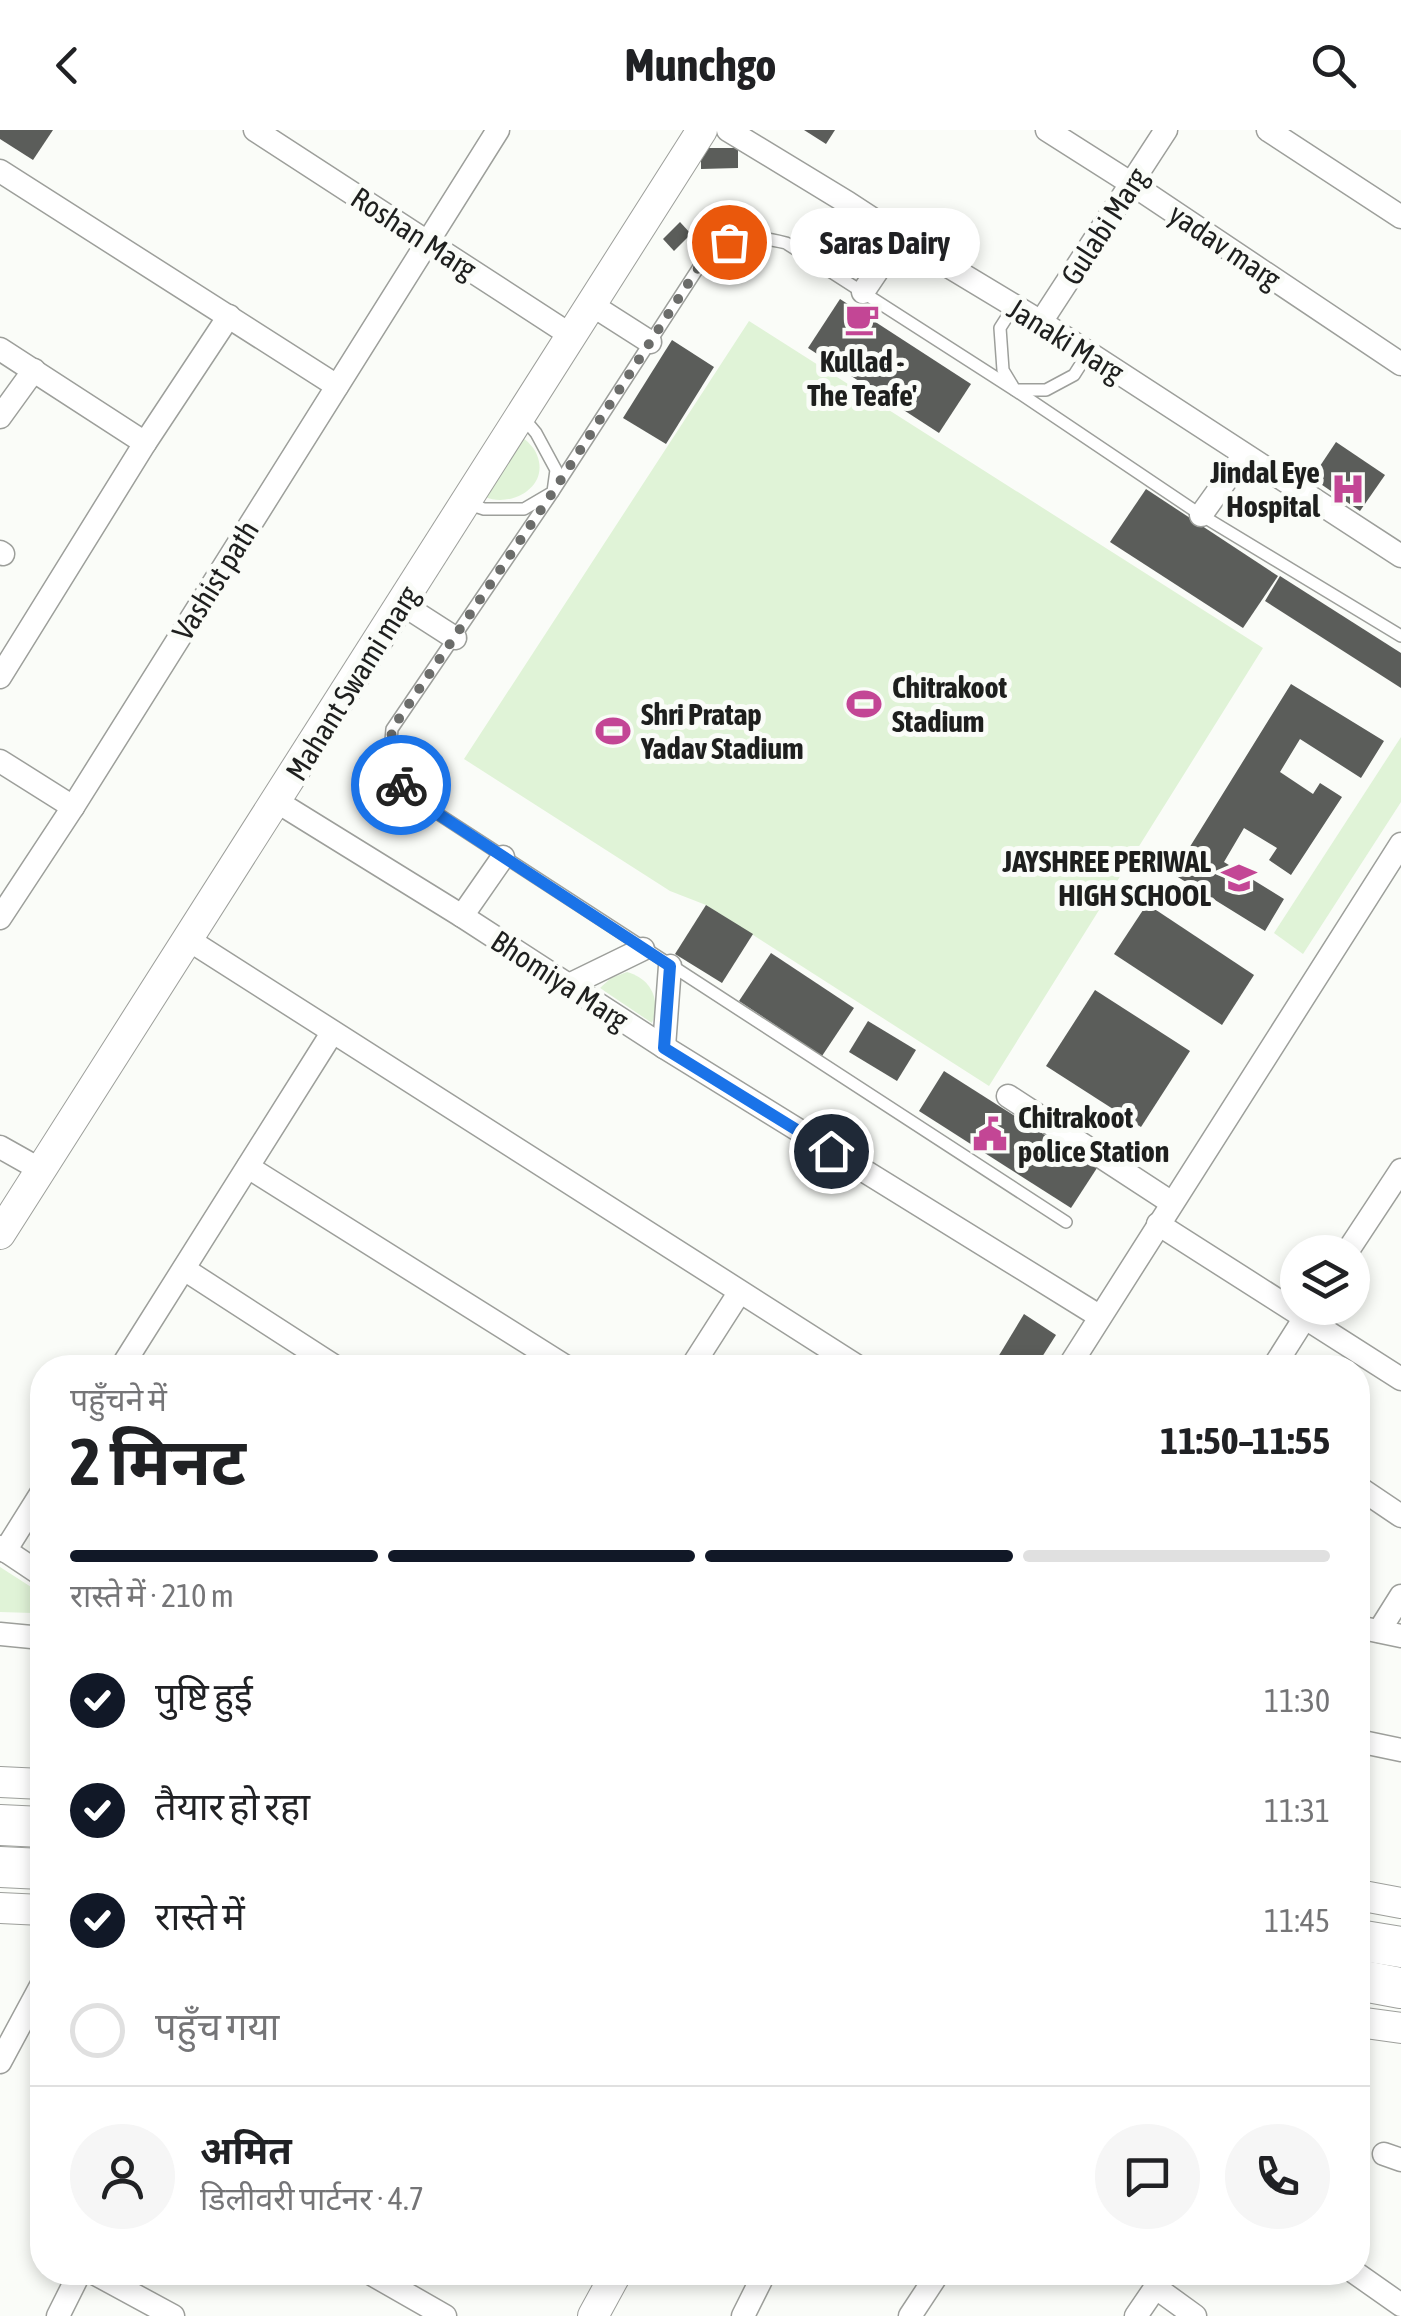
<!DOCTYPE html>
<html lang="hi">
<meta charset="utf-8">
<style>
body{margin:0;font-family:"Asap Condensed","Noto Sans Devanagari",sans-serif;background:#f6f6f6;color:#202124;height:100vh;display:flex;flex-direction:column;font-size:38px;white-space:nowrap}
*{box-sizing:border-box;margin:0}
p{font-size:32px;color:#757577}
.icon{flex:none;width:55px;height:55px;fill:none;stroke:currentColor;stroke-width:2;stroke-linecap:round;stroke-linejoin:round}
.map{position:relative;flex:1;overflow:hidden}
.drawer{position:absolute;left:30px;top:1225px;width:1340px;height:930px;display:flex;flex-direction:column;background:#fff;border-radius:40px;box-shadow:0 5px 15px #0003}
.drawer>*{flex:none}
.controls{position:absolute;left:1280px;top:1105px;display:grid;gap:20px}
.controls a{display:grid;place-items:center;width:90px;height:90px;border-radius:50%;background:#fff;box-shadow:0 5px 15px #0003;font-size:50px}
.pin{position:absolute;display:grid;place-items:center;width:85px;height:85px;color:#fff;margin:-42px;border:5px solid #fff;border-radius:50%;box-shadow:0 2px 10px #0007}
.courier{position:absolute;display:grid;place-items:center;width:100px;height:100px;margin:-50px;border:8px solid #1a73e8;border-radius:50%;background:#fff;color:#222;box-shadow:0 2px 12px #0007}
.bubble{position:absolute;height:70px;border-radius:35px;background:#fff;box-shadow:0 5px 15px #0003;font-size:32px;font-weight:700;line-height:70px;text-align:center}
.overview em{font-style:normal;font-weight:700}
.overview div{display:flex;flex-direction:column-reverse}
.overview{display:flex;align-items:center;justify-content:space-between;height:170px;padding:0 40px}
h1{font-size:65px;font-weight:700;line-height:75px}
.bar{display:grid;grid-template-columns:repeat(4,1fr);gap:15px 10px;align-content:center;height:120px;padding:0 40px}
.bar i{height:12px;border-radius:8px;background:#e0e0e0}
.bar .active{background:#111827}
.bar p{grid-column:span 4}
.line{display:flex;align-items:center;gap:25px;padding:0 40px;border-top:2px solid #e0e0e0}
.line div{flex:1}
.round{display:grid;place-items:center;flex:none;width:105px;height:105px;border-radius:52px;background:#f6f6f6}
ol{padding:0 40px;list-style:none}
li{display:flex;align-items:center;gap:30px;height:110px}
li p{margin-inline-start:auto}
li .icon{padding:10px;border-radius:50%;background:#111827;color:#fff;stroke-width:4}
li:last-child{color:#757577}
li i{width:55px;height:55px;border:5px solid #e0e0e0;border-radius:50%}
header{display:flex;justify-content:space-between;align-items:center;height:130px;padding:0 40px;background:#fff;font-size:45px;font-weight:700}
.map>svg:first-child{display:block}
</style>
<header><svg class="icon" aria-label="back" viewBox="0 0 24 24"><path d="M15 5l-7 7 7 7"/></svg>Munchgo<svg class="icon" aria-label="search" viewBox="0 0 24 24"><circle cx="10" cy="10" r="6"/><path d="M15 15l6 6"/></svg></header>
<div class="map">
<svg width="1401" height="2186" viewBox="0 0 1401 2186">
<rect width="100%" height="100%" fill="#fafcf8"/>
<g fill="#e0f3d7">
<path d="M749,191l514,327 -274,438 -283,-181 -36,-14 -206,-132z"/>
<path d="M521,306c6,5 13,11 16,19 13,32 -26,53 -52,42z"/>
<path d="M1401,607v65l-98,152 -29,-21z"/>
<path d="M627,842c24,7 34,27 25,51l-52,-35 11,-10z"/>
<path d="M0,1437l42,27 -10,19 -32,-1z"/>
</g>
<g fill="#5b5d5a">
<path d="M0,0h53l-20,30 -33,-21z"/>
<path d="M804,0h31l-9,14z"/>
<path d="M701,18h37v20l-37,1z"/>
<path d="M680,92l11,12 -17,17 -11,-12z"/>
<path d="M840,169l131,85 -32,49 -131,-85z"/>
<path d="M672,210l42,27 -48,77 -43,-26z"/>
<path d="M1336,312l49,33 -25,36 -48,-33z"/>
<path d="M1146,359l132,87 -35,52 -133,-86z"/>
<path d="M1280,446l121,77v35l-136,-87z"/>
<path d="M1291,554l93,57 -23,37 -61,-39 -20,33 33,22 7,-11 22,14 -51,78 -22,-15 8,-12 -33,-20 -20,34 60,37 -19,32 -92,-57z"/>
<path d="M1147,774l107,71 -32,50 -108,-71z"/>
<path d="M706,775l47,29 -31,49 -47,-29z"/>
<path d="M771,823l83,55 -32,48 -83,-55z"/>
<path d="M1095,860l95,61 -49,76 -95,-61z"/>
<path d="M868,891l48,29 -19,31 -48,-29z"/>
<path d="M944,941l153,97 -26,40 -152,-97z"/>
<path d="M1024,1184l32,21 -21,33h-30l-10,-6z"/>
</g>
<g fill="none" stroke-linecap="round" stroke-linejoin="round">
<g stroke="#9d9f9b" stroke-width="14">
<g id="lane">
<path d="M1014,176l-14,22 3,42 12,20h31l28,-15 14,-22"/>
<path d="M466,373l18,6h40l29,-17 3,-22 -20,-37 -15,-18"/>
<path d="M1066,1092l-660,-429 -17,-28 3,-36 161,-237 153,-236c33,-21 42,-22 80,-13l229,147 186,125 200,121"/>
</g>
</g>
<g stroke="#9d9f9b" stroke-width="25">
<g id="street">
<path d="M255,0l317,206"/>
<path d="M728,0l120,73 52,34 141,85 360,234"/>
<path d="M1047,0l85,54 269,180"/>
<path d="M1268,0l133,87"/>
<path d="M0,41l337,215"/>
<path d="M863,162l37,-55"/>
<path d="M592,175l58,37"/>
<path d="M1041,192l125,-192"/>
<path d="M0,219l145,94"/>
<path d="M0,287l34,-47"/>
<path d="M1201,385l43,-60"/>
<path d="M0,422l3,2"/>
<path d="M402,474l53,34"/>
<path d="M0,547l145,-234 84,-127"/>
<path d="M0,631l73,46"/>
<path d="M276,671l186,115 202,131 435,269"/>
<path d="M462,786l41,-59"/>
<path d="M0,788l73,-111 425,-677"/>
<path d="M189,810l671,428"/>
<path d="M567,856l76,-37"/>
<path d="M664,917l6,-81"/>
<path d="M1008,966l164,107"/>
<path d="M0,1017l41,23"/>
<path d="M248,1037l320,201"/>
<path d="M1158,1094l243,155"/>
<path d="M1347,1122l54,-82"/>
<path d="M184,1139l153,99"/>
<path d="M121,1238l211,-335"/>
<path d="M691,1238l48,-75"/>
<path d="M1068,1238l333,-524"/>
<path d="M1273,1238l38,-60"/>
<path d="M1358,1357l43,29"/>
<path d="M0,1417l42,28"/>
<path d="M5,1421l37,-59"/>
<path d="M1358,1497l43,9"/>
<path d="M1379,1501l22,-35"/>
<path d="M0,1504l42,4"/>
<path d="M1358,1611l43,9"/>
<path d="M0,1932l42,-78"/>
<path d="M1384,2024l17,6"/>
<path d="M92,2142l81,44"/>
<path d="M368,2142l77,44"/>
<path d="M1354,2142l47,33"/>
<path d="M1155,2157l40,29"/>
<path d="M58,2186l22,-44"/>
<path d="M743,2186l22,-44"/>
<path d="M910,2186l29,-44"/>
<path d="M1136,2186l30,-44"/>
</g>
</g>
<g stroke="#9d9f9b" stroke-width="32">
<g id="secondary">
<path d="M0,1104l702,-1104"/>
<path d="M0,1652l42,2"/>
<path d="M1358,1765l43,8"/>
<path d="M0,1778l42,2"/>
<path d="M1358,1892l43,6"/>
<path d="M593,2186l24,-44"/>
</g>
</g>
<g stroke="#9d9f9b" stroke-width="42">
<g id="highway">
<path d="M0,1695l42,2"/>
<path d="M0,1737l42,2"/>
<path d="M1358,1810l43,7"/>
<path d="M1358,1850l43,8"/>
</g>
</g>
<use href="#lane" stroke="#fff" stroke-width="11"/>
<use href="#street" stroke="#fff" stroke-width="22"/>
<use href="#secondary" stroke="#fff" stroke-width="30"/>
<use href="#highway" stroke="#fff" stroke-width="40"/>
</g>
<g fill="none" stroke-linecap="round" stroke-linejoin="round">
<path stroke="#6b6c6a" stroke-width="10" stroke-dasharray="0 18" d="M401,655l-12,-20 3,-36 161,-237 153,-236 23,-14"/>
<path stroke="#1a73e8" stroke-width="12" d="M401,655l5,8 264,173 -6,82 167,103"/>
</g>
<defs>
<g id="cafe-bare" transform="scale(2.7)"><path d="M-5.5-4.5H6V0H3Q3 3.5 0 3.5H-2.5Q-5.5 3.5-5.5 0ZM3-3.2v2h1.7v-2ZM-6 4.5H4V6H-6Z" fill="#c34695" stroke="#fafcf8" stroke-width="2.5" paint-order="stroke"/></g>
<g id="hospital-bare" transform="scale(2.7)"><path d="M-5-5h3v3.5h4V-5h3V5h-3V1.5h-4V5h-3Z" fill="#c34695" stroke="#fafcf8" stroke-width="2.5" paint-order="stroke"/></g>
<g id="stadium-bare" transform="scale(2.7)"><path d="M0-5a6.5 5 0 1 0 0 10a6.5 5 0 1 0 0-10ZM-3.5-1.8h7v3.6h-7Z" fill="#c34695" stroke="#fafcf8" stroke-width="2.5" paint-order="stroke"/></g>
<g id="school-bare" transform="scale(2.7)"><path d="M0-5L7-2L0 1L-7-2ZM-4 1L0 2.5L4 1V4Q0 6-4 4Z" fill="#c34695" stroke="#fafcf8" stroke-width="2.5" paint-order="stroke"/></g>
<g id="civic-bare" transform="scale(2.7)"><path d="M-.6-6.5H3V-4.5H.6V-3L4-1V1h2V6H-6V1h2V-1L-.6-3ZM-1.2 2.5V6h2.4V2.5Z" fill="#c34695" stroke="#fafcf8" stroke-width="2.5" paint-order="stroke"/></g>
</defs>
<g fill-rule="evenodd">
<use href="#cafe-bare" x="862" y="189"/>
<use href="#hospital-bare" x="1348" y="359"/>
<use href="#stadium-bare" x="864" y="574"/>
<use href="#stadium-bare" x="613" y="601"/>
<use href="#school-bare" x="1239" y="748"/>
<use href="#civic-bare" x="990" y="1004"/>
</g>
<g text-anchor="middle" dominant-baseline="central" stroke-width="10" stroke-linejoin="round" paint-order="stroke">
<g font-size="30" fill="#1e1f1e" stroke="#fafcf8">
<text transform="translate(1104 96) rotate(-57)">Gulabi Marg</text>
<text transform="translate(414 103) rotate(33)">Roshan Marg</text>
<text transform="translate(1225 116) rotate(34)">yadav marg</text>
<text transform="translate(1066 210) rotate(32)">Janaki Marg</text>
<text transform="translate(215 450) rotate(-58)">Vashist path</text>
<text transform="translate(352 553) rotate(-58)">Mahant Swami marg</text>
<text transform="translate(560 850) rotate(33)">Bhomiya Marg</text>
</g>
<g font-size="30" font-weight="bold" fill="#1e1f1e" stroke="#fafcf8" text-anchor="start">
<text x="862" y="231" text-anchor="middle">Kullad -<tspan x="862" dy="34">The Teafe'</tspan></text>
<text x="1320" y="342" text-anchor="end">Jindal Eye<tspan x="1320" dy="34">Hospital</tspan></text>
<text x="892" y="557">Chitrakoot<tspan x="892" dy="34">Stadium</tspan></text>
<text x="641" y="584">Shri Pratap<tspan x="641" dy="34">Yadav Stadium</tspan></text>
<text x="1211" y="731" text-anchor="end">JAYSHREE PERIWAL<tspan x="1211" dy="34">HIGH SCHOOL</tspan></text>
<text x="1018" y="987">Chitrakoot<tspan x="1018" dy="34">police Station</tspan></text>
</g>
</g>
</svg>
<div class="controls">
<a><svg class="icon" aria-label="layers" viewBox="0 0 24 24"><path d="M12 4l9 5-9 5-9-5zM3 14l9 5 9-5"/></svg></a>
</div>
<div class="pin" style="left:729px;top:112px;background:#ea580c"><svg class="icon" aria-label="bag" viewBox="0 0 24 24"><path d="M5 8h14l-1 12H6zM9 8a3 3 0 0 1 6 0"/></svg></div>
<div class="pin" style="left:831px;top:1021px;background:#1f2937"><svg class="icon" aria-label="home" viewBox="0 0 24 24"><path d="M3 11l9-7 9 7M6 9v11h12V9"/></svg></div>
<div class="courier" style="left:401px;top:655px"><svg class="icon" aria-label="bike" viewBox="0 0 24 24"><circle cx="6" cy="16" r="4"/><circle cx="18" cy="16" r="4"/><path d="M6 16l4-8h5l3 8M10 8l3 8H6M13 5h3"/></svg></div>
<div class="bubble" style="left:790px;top:78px;width:190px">Saras Dairy</div>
<section class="drawer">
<div class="overview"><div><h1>2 मिनट</h1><p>पहुँचने में</p></div><em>11:50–11:55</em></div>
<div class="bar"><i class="active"></i><i class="active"></i><i class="active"></i><i></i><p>रास्ते में · 210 m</p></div>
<ol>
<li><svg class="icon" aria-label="check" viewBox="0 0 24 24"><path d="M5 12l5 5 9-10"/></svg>पुष्टि हुई<p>11:30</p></li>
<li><svg class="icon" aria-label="check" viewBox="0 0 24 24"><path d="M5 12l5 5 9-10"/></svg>तैयार हो रहा<p>11:31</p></li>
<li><svg class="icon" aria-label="check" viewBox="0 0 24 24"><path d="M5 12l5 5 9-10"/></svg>रास्ते में<p>11:45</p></li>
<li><i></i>पहुँच गया</li>
</ol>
<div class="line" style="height:180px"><a class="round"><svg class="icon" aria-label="person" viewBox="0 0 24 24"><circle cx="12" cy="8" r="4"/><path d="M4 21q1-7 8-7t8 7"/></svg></a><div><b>अमित</b><p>डिलीवरी पार्टनर · 4.7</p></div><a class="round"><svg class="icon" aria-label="chat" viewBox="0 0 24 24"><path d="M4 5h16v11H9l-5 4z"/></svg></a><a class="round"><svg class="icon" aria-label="phone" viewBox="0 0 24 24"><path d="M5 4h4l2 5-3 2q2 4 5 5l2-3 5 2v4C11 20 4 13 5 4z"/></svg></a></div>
</section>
</div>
